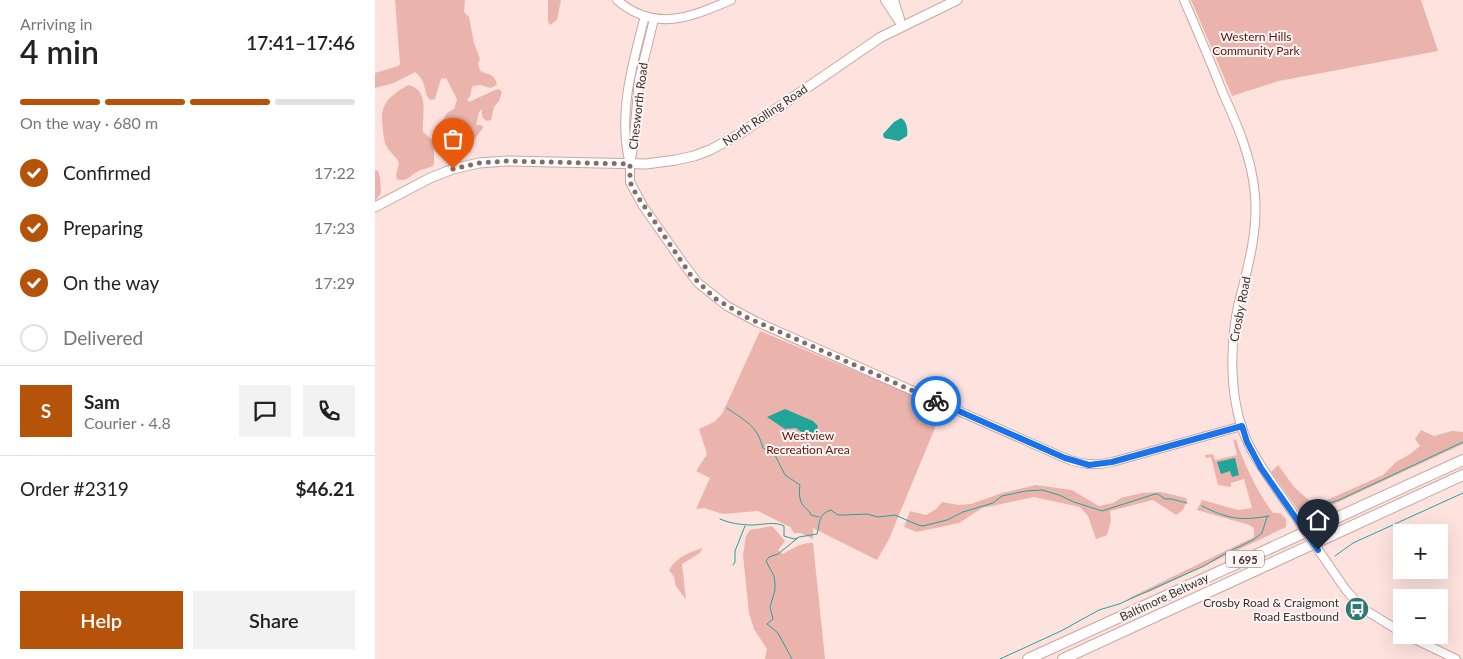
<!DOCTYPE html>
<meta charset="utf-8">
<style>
body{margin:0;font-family:Lato,sans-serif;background:#f2f2f2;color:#222;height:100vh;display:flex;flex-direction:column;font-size:19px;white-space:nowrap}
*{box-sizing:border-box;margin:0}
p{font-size:16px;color:#767676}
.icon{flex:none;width:28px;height:28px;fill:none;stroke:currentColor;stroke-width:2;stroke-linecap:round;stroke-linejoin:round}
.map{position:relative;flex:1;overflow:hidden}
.panel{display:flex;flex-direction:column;background:#fff;width:375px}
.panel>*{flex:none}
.tools{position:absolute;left:1018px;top:524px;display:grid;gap:10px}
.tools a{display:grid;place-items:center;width:55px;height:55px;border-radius:0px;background:#fff;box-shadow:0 5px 20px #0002;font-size:25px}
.pin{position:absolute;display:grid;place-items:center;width:42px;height:42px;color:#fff;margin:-51px -21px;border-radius:50% 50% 50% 0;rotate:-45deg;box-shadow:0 0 5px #0007}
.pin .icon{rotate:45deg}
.courier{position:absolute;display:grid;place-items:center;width:50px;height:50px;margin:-25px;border:4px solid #1a73e8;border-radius:50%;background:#fff;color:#222;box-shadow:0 1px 6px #0007}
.headline em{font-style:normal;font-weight:600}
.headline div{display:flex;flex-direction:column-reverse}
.headline{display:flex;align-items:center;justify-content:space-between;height:85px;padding:0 20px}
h1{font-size:32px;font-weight:600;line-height:38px}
.bar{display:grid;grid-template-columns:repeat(4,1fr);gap:8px 5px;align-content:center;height:60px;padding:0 20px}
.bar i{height:6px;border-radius:4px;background:#e0e0e0}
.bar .on{background:#b45309}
.bar p{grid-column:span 4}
.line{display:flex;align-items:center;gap:12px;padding:0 20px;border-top:1px solid #e0e0e0}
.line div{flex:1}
.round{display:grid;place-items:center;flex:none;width:52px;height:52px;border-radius:0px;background:#f2f2f2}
ol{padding:0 20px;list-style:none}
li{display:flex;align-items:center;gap:15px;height:55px}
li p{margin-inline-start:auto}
li .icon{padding:5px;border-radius:50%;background:#b45309;color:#fff;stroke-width:4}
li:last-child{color:#767676}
li i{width:28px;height:28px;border:2px solid #e0e0e0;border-radius:50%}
.primary-button{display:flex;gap:10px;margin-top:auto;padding:10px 20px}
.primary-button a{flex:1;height:58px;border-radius:0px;background:#b45309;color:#fff;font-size:20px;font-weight:600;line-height:58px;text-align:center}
.primary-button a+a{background:#f2f2f2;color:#222}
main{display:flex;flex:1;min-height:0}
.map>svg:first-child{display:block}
</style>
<main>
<section class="panel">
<div class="headline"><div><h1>4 min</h1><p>Arriving in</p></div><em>17:41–17:46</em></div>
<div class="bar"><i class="on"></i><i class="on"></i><i class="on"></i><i></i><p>On the way · 680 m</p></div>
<ol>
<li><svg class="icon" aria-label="check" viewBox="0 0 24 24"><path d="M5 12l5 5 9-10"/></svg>Confirmed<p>17:22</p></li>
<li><svg class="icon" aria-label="check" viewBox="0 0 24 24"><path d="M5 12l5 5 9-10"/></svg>Preparing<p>17:23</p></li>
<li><svg class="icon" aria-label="check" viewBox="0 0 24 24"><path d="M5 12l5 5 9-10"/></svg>On the way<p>17:29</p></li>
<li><i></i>Delivered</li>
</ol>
<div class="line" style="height:90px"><b class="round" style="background:#b45309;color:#fff">S</b><div><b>Sam</b><p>Courier · 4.8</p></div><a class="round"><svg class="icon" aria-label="chat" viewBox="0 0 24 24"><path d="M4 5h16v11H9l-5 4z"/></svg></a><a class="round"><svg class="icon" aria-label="phone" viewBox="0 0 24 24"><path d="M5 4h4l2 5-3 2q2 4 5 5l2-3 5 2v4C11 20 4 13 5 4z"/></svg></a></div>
<div class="line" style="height:65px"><div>Order #2319</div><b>$46.21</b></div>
<div class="primary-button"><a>Help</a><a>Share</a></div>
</section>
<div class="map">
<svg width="1088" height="659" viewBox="0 0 1088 659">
<rect width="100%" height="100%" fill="#fee2de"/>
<g fill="#eab4ac">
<path d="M20,0h70l-1,12 5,5 5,26 6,16 -2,5 2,6c8,7 13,1 17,14 -7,7 -10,2 -17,1 -3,0 -6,1 -8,2l-2,10 -3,2 2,3 26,-12 4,-1 3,3 -3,9 -5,6 -3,13 -4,1c-6,-3 -5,-6 -5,-12l-3,3 -3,13h6l1,3 -10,13 -4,1 -2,-9 3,-4 -6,-2 -3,-8 -6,1 -3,-1h-2v3l-6,1 -2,-2 5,-8 7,-4 3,-10 -11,-21 -5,1 -6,20 -4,1c-9,-5 -2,-17 -16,-28l-21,11 -19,5v-15l23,-7 2,-2z"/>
<path d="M173,0h13l-4,20 -7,5 -2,-4z"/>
<path d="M816,0h230l17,51 -159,30 -47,15z"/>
<path d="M33,85c22,4 14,31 15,47l11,9v22l-1,3c-5,2 -9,3 -13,4 -8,4 -14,13 -23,9l-1,-4 3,-12c-3,-7 -8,-9 -12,-16 -3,-5 -4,-12 -4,-19 -4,-24 5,-31 25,-43z"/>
<path d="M0,170l3,1 2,6 1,16 -6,8z"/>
<path d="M385,331l180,76 2,4 -53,128 -12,21 -64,-32v11l-12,-6h-7l-4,-6 -32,-16 -35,3 -19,-6 -8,1 14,-31 -14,-7 11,-17 -8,-25 15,-7 8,-8z"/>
<path d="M1046,430l13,6 18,-5 11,1v12l-159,74 -33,-46 7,-7 16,22 17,15 16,-2 56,-25 13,-13 14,-8 10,-8 -5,-7z"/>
<path d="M858,439l3,1c8,24 22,53 37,73h7l6,6v8l-137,65 -24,8 129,-63v-9l-5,-3 -52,-15 5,-10 36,10 14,-2 -8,-29 -13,4v4l-13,-2 -7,-28 -5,1 -1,-3 8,-1 2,6 22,-5z"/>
<path d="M661,485l36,5 27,16 14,-3 8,-5 21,-5 19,-1 25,6 1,3 -4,9 -7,5 -23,-15 -43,11 1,10 -4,14 -11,4 -8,-23 -8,-9 -46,-10 -52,11 -23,15 -42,9 -13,-5 6,-16 16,4 10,-6 6,-7 16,3 13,-1 31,-11z"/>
<path d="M397,526l13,15 -7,9 5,4c10,-6 19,-12 30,-11l12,116h-60l2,-10 -13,-20 -5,-16 -6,-58 3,-19 4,-6z"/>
<path d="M328,548l-3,5 -18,11 4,36 -10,-14 -2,-9 -5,-7c7,-13 21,-18 34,-22z"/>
</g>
<g fill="#22a499">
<path d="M526,118c6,3 7,12 6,18l-8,5 -15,-3 -1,-4 11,-12z"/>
<path d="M410,409l28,12 5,5 -5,15 -17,-13 -11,1 -18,-12z"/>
<path d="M860,458l4,17 -7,2 -2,-6 -9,3 -4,-12z"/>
</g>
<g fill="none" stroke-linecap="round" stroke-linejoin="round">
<g stroke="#22a499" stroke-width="1">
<path d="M352,408c18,13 30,17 36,40l11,5 11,22 15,10c-1,4 -1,17 3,20 3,4 6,5 8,10l8,2"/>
<path d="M827,506c26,13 38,15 67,10"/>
<path d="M928,511l36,-11 124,-58"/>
<path d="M345,519c9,4 21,6 32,6 11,0 22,-4 32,1v10l10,3 3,-1"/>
<path d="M960,556l18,-13 110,-50"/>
<path d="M358,565l2,-3v-11l10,-25"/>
<path d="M417,659l-14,-26 -11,-9 6,-5 -3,-12 5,-17v-7l-1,-7 -8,-15 3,-4 9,-3 21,-17 18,-3c3,-11 1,-20 14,-24l7,5h6l23,-1 11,3 17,-2 23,10 5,1 24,-6 16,-8 30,-9 9,-7 24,-5 16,-1 17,5 15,7 28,9 53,-17h3l7,5h6l16,4"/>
<path d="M625,659l61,-28 38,-21 20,-6 85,-38 22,-13 27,-13 9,-7 5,-16"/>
</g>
<g stroke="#c8a7a2" stroke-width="10">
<g id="secondary">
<path d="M242,0c38,33 74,17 114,0"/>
<path d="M510,0l17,26"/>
<path d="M519,0l6,19"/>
<path d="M809,0c13,30 26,60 38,91 15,33 30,67 33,104 3,37 -7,72 -16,107 -10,43 -10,101 9,141 11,23 27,43 41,64"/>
<path d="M279,19l-15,61 -6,68 -3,16v18l13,24 40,57 15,20 29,23 30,16 308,136c16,7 30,8 47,4l130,-36"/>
<path d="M254,160c-11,-48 4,-98 16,-144"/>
<path d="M953,564l18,26 16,18 39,24"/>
<path d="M1031,635l50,24"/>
</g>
</g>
<g stroke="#c8a7a2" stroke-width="11">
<path id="primary" d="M0,207l55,-29 23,-9 26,-6 27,-2 140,3 30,-4 18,-4 16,-6 28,-15 143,-98 76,-37"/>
</g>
<g stroke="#c8a7a2" stroke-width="12">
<g id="highway">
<path d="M653,659l435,-199"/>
<path d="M688,659l400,-184"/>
</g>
</g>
<use href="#secondary" stroke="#fff" stroke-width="8"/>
<use href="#primary" stroke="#fff" stroke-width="9"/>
<use href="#highway" stroke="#fff" stroke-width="10"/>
<g stroke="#c8a7a2" stroke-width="10" stroke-linecap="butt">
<path id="secondary-bridge" d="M914,507l39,57"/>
</g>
<use href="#secondary-bridge" stroke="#fff" stroke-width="8"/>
</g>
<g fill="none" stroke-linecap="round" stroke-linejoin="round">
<path stroke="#816e6b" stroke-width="5" stroke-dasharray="0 9" d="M78,169l26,-6 27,-2 124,3v18l6,12 54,80 26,25 30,18 190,84"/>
<path stroke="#1a73e8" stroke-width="6" d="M561,401l129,57 24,7 23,-3 130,-36 5,16 14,26 57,82"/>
</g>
<defs>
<g id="bus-disc" transform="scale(1.25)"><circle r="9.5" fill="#307870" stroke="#fcf5f4"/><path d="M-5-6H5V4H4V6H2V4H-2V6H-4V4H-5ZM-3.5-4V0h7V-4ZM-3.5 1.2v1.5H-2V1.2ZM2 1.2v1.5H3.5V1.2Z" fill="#fff"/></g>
</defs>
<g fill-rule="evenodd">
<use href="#bus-disc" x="982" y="609"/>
</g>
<g text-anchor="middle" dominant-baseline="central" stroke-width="4" stroke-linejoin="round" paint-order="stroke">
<rect fill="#fcf5f4" stroke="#766a69" stroke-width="1" x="851" y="550.5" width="38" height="17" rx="4"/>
<g font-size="11" font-weight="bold" fill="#3d2f2d">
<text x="870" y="559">I 695</text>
</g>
<g font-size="12" fill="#60140f" stroke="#fcf5f4">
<text x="881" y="36">Western Hills<tspan x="881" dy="14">Community Park</tspan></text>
<text x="433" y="435">Westview<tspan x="433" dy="14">Recreation Area</tspan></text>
</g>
<g font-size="12" fill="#3d2f2d" stroke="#fcf5f4">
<text transform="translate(263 106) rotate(-83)">Chesworth Road</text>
<text transform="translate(390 115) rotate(-34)">North Rolling Road</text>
<text transform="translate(865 309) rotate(-79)">Crosby Road</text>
<text transform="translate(789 597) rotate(-25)">Baltimore Beltway</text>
</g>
<g font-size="12" fill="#3d2f2d" stroke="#fcf5f4" text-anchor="end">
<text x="964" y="602">Crosby Road &amp; Craigmont<tspan x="964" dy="14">Road Eastbound</tspan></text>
</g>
</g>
</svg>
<div class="tools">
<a>+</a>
<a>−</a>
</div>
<div class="pin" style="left:78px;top:169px;background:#ea580c"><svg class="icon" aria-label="bag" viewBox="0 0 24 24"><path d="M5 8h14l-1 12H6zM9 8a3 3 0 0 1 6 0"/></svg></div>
<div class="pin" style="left:943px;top:550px;background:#1f2937"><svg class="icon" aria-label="home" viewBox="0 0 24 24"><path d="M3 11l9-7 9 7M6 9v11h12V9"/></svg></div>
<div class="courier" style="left:561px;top:401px"><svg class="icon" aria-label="bike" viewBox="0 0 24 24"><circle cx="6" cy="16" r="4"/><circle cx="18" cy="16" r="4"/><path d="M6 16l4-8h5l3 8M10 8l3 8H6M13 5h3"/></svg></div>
</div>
</main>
